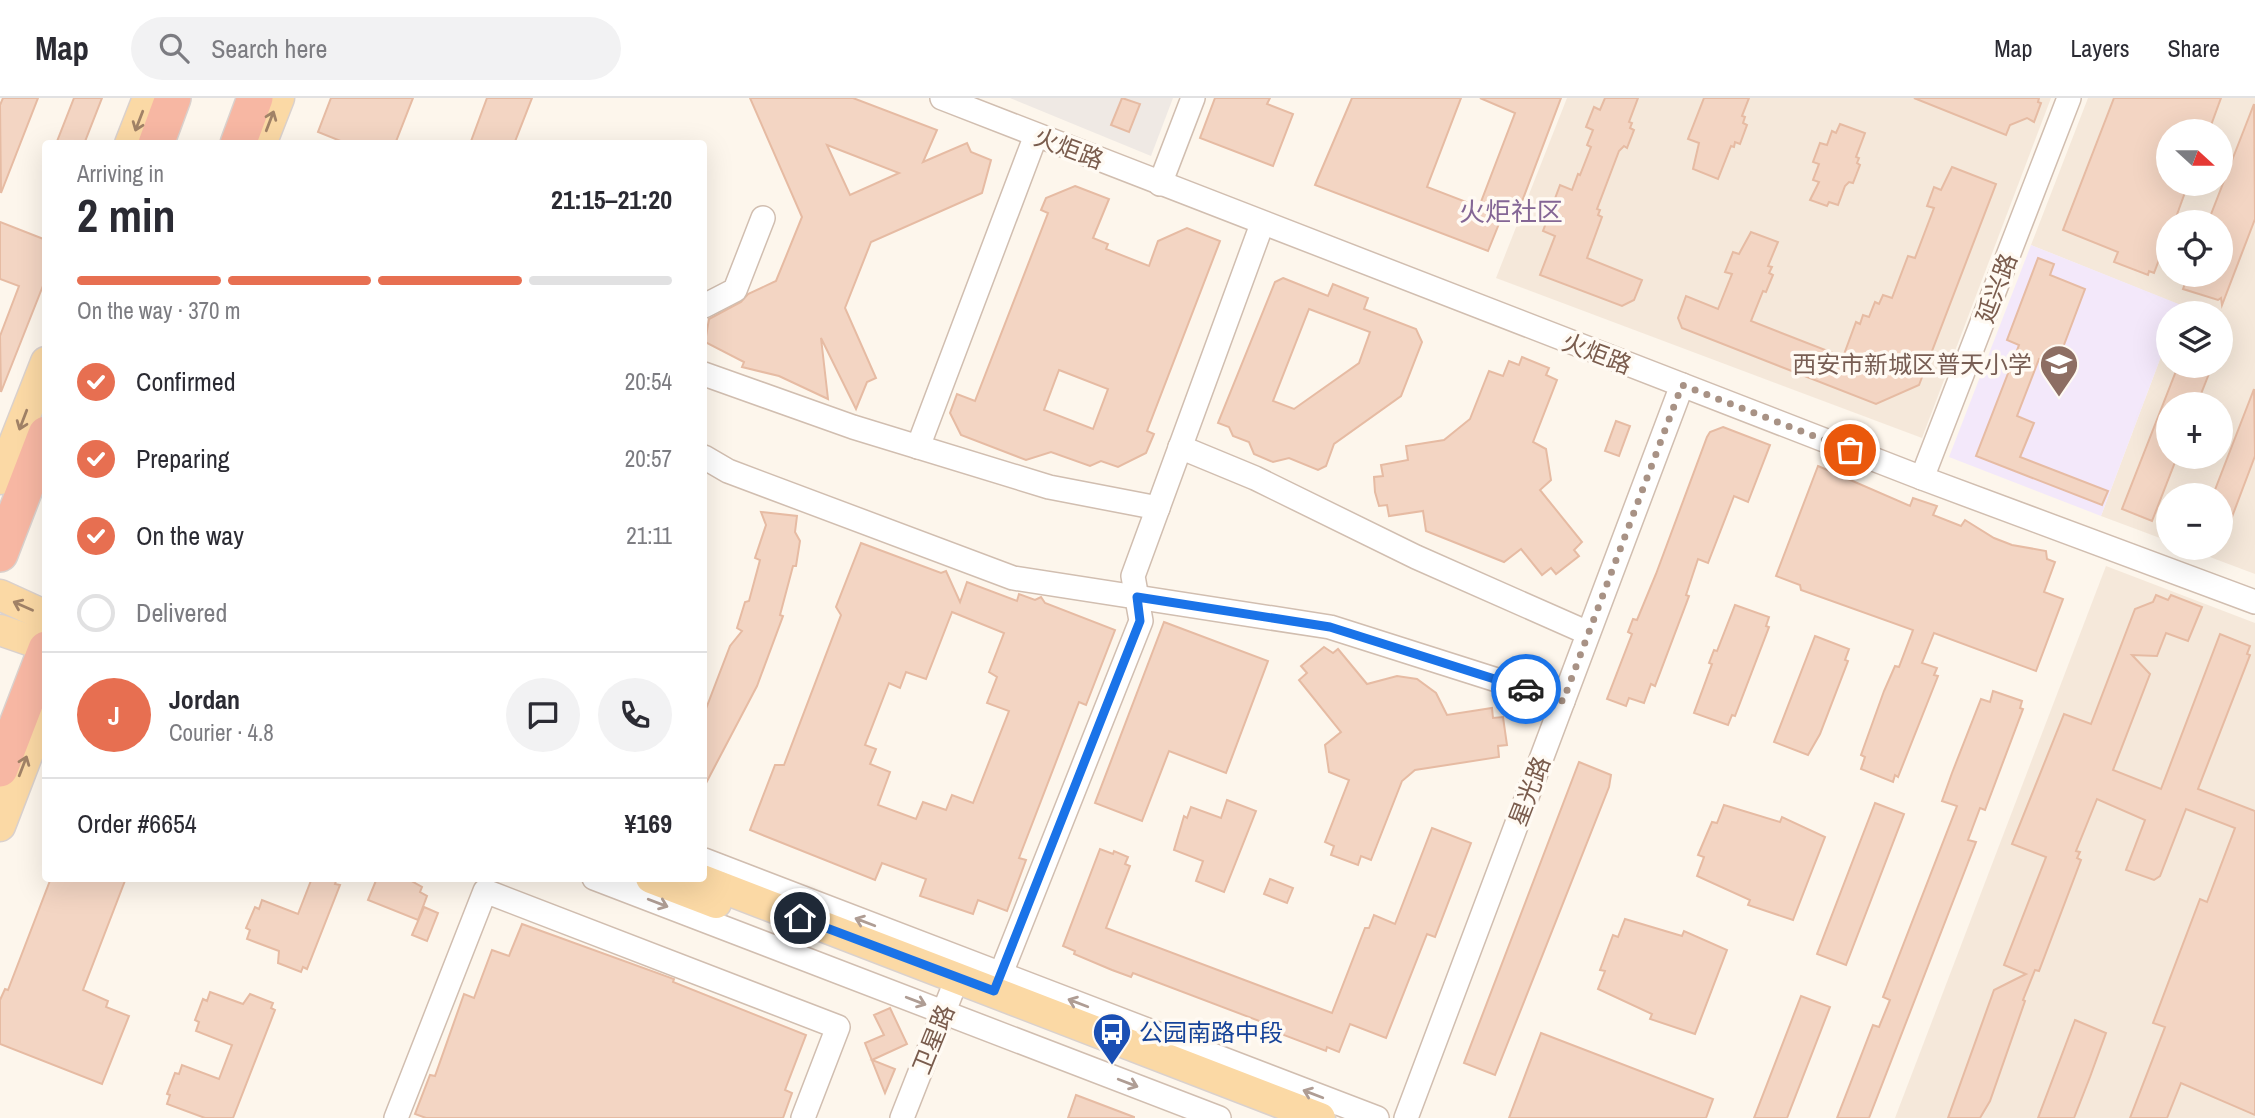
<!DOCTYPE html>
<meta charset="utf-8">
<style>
body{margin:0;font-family:"Archivo Narrow","Noto Sans SC",sans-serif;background:#f2f2f3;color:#2b2b33;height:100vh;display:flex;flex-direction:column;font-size:26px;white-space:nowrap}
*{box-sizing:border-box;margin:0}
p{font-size:23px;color:#7c7c81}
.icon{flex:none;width:38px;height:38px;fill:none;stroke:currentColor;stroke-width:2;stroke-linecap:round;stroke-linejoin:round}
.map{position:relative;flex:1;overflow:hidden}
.sheet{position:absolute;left:42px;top:42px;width:665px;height:742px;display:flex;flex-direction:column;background:#fff;border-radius:7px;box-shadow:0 7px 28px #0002}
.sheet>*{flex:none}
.needle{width:46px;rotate:111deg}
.controls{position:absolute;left:2156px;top:21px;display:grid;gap:14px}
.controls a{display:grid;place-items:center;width:77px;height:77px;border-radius:50%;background:#fff;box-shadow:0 7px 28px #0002;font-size:35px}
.pin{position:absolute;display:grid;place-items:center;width:60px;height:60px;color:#fff;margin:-30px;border:4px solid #fff;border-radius:50%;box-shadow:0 2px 7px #0007}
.courier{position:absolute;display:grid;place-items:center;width:70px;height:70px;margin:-35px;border:5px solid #1a73e8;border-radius:50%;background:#fff;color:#222;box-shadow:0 2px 9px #0007}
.overview em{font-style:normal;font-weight:700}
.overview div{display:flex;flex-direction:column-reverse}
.overview{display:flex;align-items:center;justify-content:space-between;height:119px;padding:0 35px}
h1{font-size:46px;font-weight:700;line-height:52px}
.bar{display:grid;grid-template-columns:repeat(4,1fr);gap:10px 7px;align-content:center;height:84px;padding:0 35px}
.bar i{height:9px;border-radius:5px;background:#e1e1e2}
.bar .active{background:#e76f51}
.bar p{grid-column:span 4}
.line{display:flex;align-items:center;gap:18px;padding:0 35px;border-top:2px solid #e1e1e2}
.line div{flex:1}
.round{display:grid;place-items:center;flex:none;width:74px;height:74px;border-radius:37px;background:#f2f2f3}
ol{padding:0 35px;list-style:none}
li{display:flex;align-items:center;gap:21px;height:77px}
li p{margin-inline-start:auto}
li .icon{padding:7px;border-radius:50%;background:#e76f51;color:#fff;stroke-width:4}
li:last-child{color:#7c7c81}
li i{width:38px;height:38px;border:4px solid #e1e1e2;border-radius:50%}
header{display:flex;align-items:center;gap:42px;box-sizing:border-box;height:98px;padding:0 35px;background:#fff;border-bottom:2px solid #e1e1e2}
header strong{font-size:33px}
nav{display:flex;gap:38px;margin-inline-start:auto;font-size:24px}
.search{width:490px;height:63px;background:#f2f2f3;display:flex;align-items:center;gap:18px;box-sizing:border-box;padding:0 24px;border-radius:38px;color:#7c7c81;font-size:26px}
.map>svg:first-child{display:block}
</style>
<header>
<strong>Map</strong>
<div class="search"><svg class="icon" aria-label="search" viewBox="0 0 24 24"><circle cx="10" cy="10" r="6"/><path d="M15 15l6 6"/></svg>Search here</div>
<nav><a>Map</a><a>Layers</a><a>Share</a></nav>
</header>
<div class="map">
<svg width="2255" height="1020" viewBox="0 0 2255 1020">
<rect width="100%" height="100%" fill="#fdf6ec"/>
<g fill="#f5e8da" fill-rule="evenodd">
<path d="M1567,0h484l-129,340 -426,-160z"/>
<path d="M2088,0h167v476l-69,-26h35v-53h-53v46l-67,-25 67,-178v28h53v-53h-43l2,-8 -149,-60zM2168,33h53v53h-53zM2168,124h53v53h-53zM2168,306h53v53h-53z"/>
<path d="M2106,468l149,57v495h-360z"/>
</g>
<path fill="#efe9e4" d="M1010,0h163l-22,58z"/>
<path fill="#f3e8fa" d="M2031,147l150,60 -3,8h-10v25l-67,178 -152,-59z"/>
<g fill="#f3d5c3" stroke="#e6bba3" stroke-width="2" fill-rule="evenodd">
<path d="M3,0h35l-37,95 -1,-88z"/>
<path d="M74,0h28l-18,46h-28z"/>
<path d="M331,0h82l-18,46h-47l-30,-12z"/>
<path d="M487,0h45l-18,46h-44z"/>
<path d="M750,0h103l84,32 -14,32 44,-19 4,9 20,8 -9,33 -111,49 -26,66 31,70 -9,4 -11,27 -35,-71 7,61 -49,-23 -37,-9 2,-5 -39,-20 4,-23 32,-17 7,-8 28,-13 26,-64zM827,47l72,28 -49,22z"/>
<path d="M1122,0l18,6 -11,28 -18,-7z"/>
<path d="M1215,0h55l-3,6 26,10 -20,52 -73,-28z"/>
<path d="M1352,0h109l-34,89 52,20 36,-94 -35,-15h81l-40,106 -12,-5 -21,52 -173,-66z"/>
<path d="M1605,0h33l-9,24 3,1 -2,5 4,2 -7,18 -3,-2 -5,5 -22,58 3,1 -2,5 4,2 -15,41 55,22 -8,20 -12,6 -82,-31 15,-39 -12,-5 17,-46 12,5 6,-16 2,1 11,-28 -4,-2 6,-15 -7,-3 8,-20 6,3z"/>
<path d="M1704,0h45l-7,18 3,1 -2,6 4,2 -7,19 -5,-2 -1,5 -3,-1 -13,33 -25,-10 6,-26 -11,-4z"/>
<path d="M1914,0h125l-1,4 3,1 -7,19 -7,-4 -17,7 -4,10z"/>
<path d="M2114,0h107l-11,30 -5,-2 -2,5h-35v53h20l-13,36 -7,2v14l-14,37 -5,-2 -1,4 -34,-13 4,-10 -55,-22z"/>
<path d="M2254,6l1,115 -33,86 -1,-7 -3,2 -35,-11 5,-14h33v-53h-13z"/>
<path d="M1840,26l25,9 -9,24 3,1 -2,5 3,2 -7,18 -4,-1 -4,4 -7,19 -9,-3 -2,4 -17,-6 9,-18 -6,-2 6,-16 -6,-2 7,-19 7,2 5,-14 4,2z"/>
<path d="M1952,69l44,17 -77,201 -43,19 -194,-76 -4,-10 8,-22 32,13 14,-35 -7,-2 8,-20 6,2 12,-22 27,10 -10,24 4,1 -3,6 4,2 -7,17 -3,-1 -12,30 92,36 13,-35 4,2 3,-9 6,2 6,-15 4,2 4,-9 9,3 16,-42 7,2 19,-50 -7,-2 7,-19 7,3z"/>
<path d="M1075,88l34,13 -16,39 15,6 -2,5 43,17 9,-25 29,-13 33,13 -73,190 7,3 -8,19 -28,14 -17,-6 -11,5 -39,-14 -25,8 -65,-25 -11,-22 7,-19 18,7 73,-188 -7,-3 5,-12zM1059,272l49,19 -15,40 -49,-19z"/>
<path d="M0,124l46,18v38l-45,114 -1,-56 19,-50 -19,-7z"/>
<path d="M2038,160l16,6 -4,11 35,14 -29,77 -17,-7 -22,57 17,7 -14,34 88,34 -6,14 -126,-49 43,-111 -12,-5z"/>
<path d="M1283,180l45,18 5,-12 35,14 -4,11 52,20 6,13 -21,54 -67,48 -8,22 -8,4 -29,-12 -16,4 -19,-8 -5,-12 -16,-6 -4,-9 -11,-4 57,-141zM1309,211l61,23 -11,31 -65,46 -21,-8z"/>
<path d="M1522,259l27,11 -3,7 11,5 -24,62 13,7 5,31 -11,10 42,52 -8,8 5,6 -23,18 -5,-6 -9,7 -21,-26 -17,13 -78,-31 -3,-20 -34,5 -2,-11 -8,1 -4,-14 -1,-15 9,-1 -2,-11 27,-5 -2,-14 38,-6 26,-21 19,-48 14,5 6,-15 10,4z"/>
<path d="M2178,268h34l-15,38h-29v53h9l-25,64 -30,-12z"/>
<path d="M2254,291l1,67 -34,90v-51h-8z"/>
<path d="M1616,323l14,5 -11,30 -14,-5z"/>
<path d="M1723,329l47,18 -22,57 -14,-6 -26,67 -10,-4 -12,36 3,1 -34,90 -4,-2 -7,19 -15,-5 -3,8 -19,-7 25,-65 -4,-2 5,-13 4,1 19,-46 51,-137 3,-5z"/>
<path d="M1818,368l92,40 3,-8 24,8 -4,9 28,11 4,-6 29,18 18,7 34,6 1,8 8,3 -11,30 19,7 -27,72 -102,-38 -12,30 15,5 -3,7 4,1 -40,101 -3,-2 -2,7 -32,-13 4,-12 -4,-2 23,-64 11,-25 4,1 14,-37 -112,-40 -1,-5 -24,-9z"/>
<path d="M761,414l36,4 -2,16 5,9 -4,25h-3l-13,49 3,1 -26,70 -53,101v-73l26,-68 12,-15 -5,-3 8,-26 4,-1 11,-41 -5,-2 11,-33z"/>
<path d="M861,445l80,30 5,-2 14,31 7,-20 50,19 2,-7 16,6 6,-3 4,6 70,27 -29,75 -7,-3 -60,156 7,2 -19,51 -29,-11 -5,14 -53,-18 6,-17 -44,-16 -7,17 -125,-50 25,-65h9l57,-150 -5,-8zM952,514l52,21 -15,39 8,5 -10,26 22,8 -36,92 -21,-8 -6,15 -23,-8 -7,17 -38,-14 12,-33 -20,-8 6,-15 -11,-4 24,-62 11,5 6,-16 20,7z"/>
<path d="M2156,497l12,5 3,-5 31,12 -14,34 -22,-8 -9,23 -25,-1 18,19 -37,96 48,19 59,-155 30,12 -3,8 3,1 -52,134 57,22v304l-74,-32 -14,35h-37l35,-91 -12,-4 47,-124 7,3 28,-74 -49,-19 -26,67 -6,4 -28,-10 19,-50 -48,-21 -21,52 4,1 -3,6 4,2 -42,111 -4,-1 -12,30 2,1 -35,100 -10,17h-32l46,-128 32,-16 -22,-9 42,-108 -34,-13 52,-130 27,10 44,-115 18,-7z"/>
<path d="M1735,507l34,12 -3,9 3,1 -34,89 -3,-1 -4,10 -34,-12 18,-49 -3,-1 5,-13 3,1z"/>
<path d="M1164,524l104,39 -42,112 -57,-22 -27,70 -47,-18z"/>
<path d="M1815,538l34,13 -4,11 3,1 -28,73 -12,21 -34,-13z"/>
<path d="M1324,549l9,6 5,-4 29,35 30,-8 20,3 19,14 11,22 45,-7 1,10 10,-1 4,28 -9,1 1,11 -84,13 -13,11 -31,79 -10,-4 -3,9 -27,-10 3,-9 -9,-4 24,-62 -20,-8 -4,-27 16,-13 -42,-52 8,-7 -6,-7z"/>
<path d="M1993,593l29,10 -2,7 3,1 -38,101 -5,-2 -12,32 8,2 -107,276h-32l36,-93 6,2 11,-27 -7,-3 74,-191 -15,-5 10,-28 29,-74 9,3z"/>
<path d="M1579,664l32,13 -2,12 -114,288 -31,-12z"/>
<path d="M1227,702l29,11 -32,81 -28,-11 7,-20 -29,-11 10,-34 3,2 4,-11 30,11z"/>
<path d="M1875,705l29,11 -58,151 -29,-11z"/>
<path d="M1724,707l56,17 2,-5 43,20 -32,83 -45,-15 2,-5 -53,-24 7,-19 -6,-2 14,-33 5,1z"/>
<path d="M1432,730l39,15 -36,94 -8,-3 -41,104 -36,-14 -11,28 -12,-5 -1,4 -66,-25 2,-4 -129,-49 -2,4 -19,-7 -38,-16 1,-3 -12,-5 37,-97 13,5 1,-3 14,6 -3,7 5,2 -24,62 226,85 33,-85h4l5,-13 21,9z"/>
<path d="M51,780h75l-43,112 25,11 -2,6 23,9 -27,68 -102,-40v-44l5,-11 3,1z"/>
<path d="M312,780h25l-2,6 5,1 -33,84 -4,-2 -2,5 -23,-9 1,-12 -32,-12 3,-9 -4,-2 9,-21 4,2 3,-9 36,14z"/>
<path d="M377,780h29l16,9 -2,5 7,4 -9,24 -50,-20z"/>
<path d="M1270,781l23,9 -6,15 -23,-9z"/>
<path d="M424,809l14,6 -11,28 -15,-6z"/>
<path d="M1625,821l57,17 2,-5 43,19 -32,84 -45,-15 2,-5 -54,-25 7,-18 -5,-1 13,-35 5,2z"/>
<path d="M522,826l152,55 -1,3 133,53 -21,55 7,3 -9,25h-357l-11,-4 15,-39 5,1 29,-82 10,4 18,-48 17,6z"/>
<path d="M210,894l33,12 7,-10 23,9 -2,5 4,2 -42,108h-28l-38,-14 3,-9 -3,-1 8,-21 4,1 3,-9 37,14 13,-34 -36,-14 3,-9 -4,-2 8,-21 4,2z"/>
<path d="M1801,898l29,11 -43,111h-33z"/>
<path d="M890,910l17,36 -35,16 23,9 -10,24 -20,-50 19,-8 -10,-20z"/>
<path d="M2075,922l31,13 -16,44 -16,41h-36z"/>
<path d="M1541,935l172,66 -7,19h-197z"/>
<path d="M1076,997l58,22v1h-66z"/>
</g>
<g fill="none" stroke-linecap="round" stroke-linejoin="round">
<g stroke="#d1beb0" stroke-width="26">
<g id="minor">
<path d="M942,0l980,380 333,124"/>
<path d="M1160,86l33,-86"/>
<path d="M704,208l31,-16 28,-72"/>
<path d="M704,276l149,53 196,60 109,21"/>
<path d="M918,349l118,-312"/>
<path d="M1180,349l75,31 161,79 172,76"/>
<path d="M704,359l24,14 285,107 317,49 233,74"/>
<path d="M1922,380l147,-380"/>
<path d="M704,762l673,258"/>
<path d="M594,780l625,240"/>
<path d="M994,893l147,-370 -8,-45 129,-352"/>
<path d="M396,1020l89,-227 353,136 -35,91"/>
<path d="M902,1020l61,-155"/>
<path d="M1406,1020l276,-733"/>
</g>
</g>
<g stroke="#dad1cd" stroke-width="33">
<g id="major">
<path d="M130,46l18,-46"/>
<path d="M261,46l18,-46"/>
<path d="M0,381l46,-117"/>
<path d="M0,497l46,21"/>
<path d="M0,532l46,16"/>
<path d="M0,728l46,-120"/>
<path d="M651,780l65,25"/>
<path d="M697,780l623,240"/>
</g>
</g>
<g stroke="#dad1cd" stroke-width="38">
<g id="highway">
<path d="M156,46l17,-46"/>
<path d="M238,46l17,-46"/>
<path d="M0,456l46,-120"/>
<path d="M0,671l46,-120"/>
</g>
</g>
<use href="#minor" stroke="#fff" stroke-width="23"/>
<use href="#major" stroke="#fbd9a5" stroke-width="30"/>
<use href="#highway" stroke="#f7b7a3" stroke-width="35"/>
</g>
<defs><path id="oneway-shaft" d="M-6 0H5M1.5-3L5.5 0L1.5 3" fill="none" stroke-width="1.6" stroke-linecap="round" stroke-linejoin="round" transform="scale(1.75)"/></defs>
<g stroke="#a18267">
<use href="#oneway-shaft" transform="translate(139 23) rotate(111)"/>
<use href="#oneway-shaft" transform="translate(270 23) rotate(-69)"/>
<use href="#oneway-shaft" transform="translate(23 322) rotate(111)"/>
<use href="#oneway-shaft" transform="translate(23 508) rotate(-156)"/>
<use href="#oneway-shaft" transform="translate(23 668) rotate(-69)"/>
</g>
<g stroke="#af9d94">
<use href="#oneway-shaft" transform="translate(658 805) rotate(21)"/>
<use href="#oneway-shaft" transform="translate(865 824) rotate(-159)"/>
<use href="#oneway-shaft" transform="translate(916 903) rotate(21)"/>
<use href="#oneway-shaft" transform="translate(1078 905) rotate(-159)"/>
<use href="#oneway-shaft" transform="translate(1128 985) rotate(21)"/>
<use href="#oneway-shaft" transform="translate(1313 996) rotate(-159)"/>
</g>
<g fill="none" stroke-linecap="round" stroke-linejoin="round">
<path stroke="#a89285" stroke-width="7" stroke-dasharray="0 12.6" d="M1526,591l37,12 119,-316 168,65"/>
<path stroke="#1a73e8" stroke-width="9" d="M800,820l194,73 146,-370 -3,-24 193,30 196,62"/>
</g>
<defs>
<g id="school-pin" transform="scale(2.0125)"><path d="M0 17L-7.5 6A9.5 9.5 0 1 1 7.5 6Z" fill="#8d6e63" stroke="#fffaf3"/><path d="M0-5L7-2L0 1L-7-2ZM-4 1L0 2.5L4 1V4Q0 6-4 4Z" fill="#fff"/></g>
<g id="bus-pin" transform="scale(2.0125)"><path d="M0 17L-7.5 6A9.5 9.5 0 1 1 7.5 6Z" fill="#1a4fb4" stroke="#fffaf3"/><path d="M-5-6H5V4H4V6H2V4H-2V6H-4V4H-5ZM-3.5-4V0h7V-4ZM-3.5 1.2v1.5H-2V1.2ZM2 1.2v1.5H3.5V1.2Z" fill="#fff"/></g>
</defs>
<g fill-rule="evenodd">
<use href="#school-pin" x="2059" y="266"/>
<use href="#bus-pin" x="1112" y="934"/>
</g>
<g text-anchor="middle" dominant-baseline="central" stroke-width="7" stroke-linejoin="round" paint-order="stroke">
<g font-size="24" fill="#7a5c4d" stroke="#fffaf3">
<text transform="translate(1069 50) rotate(21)">火炬路</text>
<text transform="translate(1996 190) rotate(-69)">延兴路</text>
<text transform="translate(1597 255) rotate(21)">火炬路</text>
<text transform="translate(1529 693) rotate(-69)">星光路</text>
<text transform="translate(933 941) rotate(-68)">卫星路</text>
</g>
<g font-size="24" fill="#785e54" stroke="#fffaf3" text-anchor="end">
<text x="2032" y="266">西安市新城区普天小学</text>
</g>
<g font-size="24" fill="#164399" stroke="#fffaf3" text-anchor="start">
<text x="1139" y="934">公园南路中段</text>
</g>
<g font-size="26" fill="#846695" stroke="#fffaf3">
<text x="1511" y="113">火炬社区</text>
</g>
</g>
</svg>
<div class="controls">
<a><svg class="needle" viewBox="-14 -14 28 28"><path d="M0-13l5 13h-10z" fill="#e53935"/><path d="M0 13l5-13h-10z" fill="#7c7c81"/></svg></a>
<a><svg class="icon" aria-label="locate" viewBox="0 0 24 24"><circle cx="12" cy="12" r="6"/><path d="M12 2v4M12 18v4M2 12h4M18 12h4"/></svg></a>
<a><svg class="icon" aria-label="layers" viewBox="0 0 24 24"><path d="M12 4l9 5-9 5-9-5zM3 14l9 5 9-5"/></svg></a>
<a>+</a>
<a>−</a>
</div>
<div class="pin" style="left:1850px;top:352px;background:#ea580c"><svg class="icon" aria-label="bag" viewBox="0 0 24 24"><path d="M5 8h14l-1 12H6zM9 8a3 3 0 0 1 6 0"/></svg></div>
<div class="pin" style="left:800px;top:820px;background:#1f2937"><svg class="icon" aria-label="home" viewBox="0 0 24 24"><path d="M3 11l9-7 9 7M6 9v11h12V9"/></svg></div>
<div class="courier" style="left:1526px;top:591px"><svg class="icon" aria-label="car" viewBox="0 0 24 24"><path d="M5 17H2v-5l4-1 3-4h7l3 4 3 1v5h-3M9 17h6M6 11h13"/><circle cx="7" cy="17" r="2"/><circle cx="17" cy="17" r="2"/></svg></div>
<section class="sheet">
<div class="overview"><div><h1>2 min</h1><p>Arriving in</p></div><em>21:15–21:20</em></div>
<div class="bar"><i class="active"></i><i class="active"></i><i class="active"></i><i></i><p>On the way · 370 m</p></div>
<ol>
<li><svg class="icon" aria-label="check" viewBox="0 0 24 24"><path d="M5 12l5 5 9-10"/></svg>Confirmed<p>20:54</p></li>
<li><svg class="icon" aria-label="check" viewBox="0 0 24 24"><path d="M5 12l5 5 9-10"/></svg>Preparing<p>20:57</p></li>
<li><svg class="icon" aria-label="check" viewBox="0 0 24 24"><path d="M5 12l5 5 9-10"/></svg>On the way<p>21:11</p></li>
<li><i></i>Delivered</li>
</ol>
<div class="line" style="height:126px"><b class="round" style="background:#e76f51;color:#fff">J</b><div><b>Jordan</b><p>Courier · 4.8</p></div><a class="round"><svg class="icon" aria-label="chat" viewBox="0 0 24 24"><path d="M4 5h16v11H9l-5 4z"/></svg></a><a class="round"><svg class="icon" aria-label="phone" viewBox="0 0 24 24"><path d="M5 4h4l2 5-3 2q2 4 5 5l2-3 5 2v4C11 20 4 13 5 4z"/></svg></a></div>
<div class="line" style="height:91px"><div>Order #6654</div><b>¥169</b></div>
</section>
</div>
